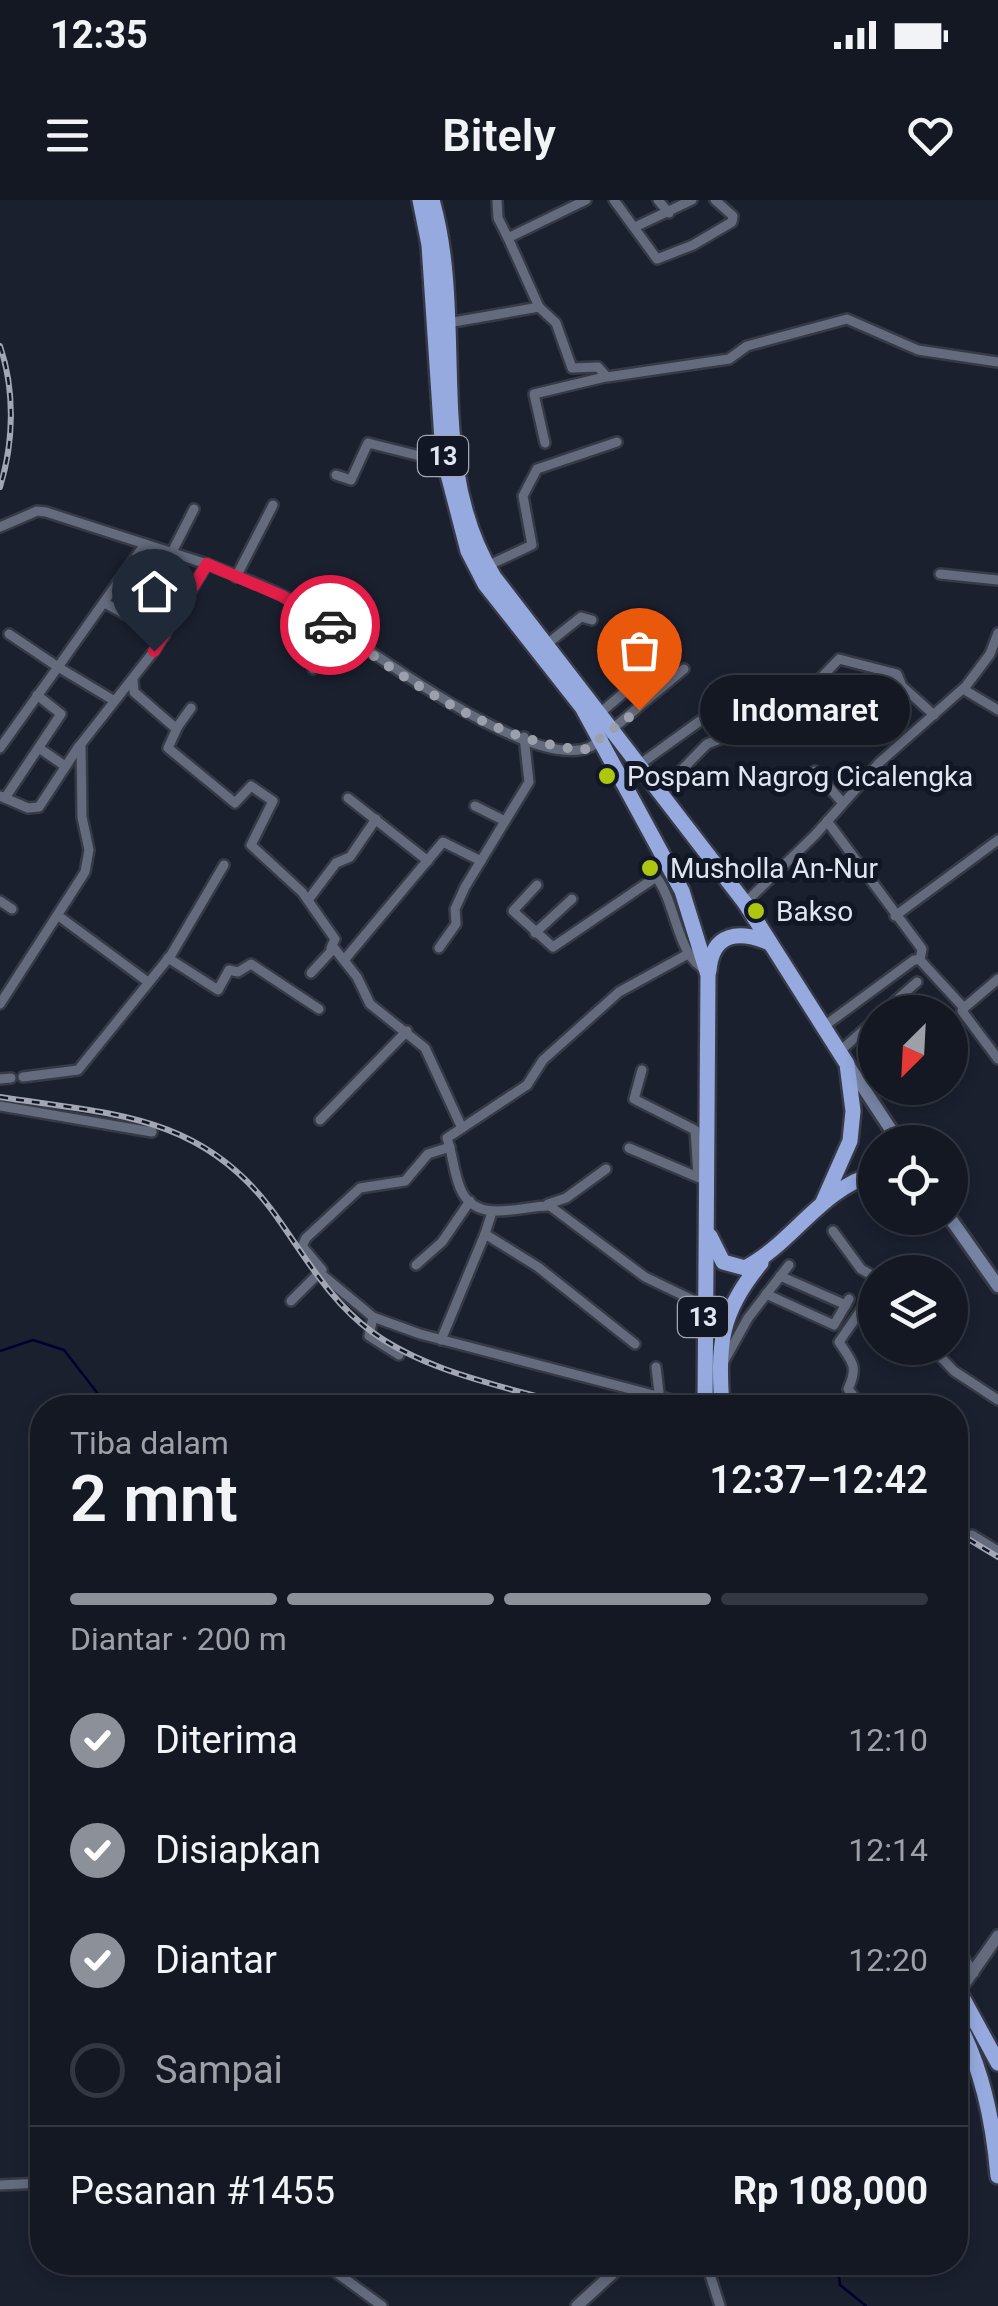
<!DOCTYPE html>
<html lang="id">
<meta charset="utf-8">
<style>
body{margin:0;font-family:Roboto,sans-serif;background:#1d212b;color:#f1f3f6;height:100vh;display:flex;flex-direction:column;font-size:38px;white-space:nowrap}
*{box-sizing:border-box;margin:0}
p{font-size:32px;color:#9da0a6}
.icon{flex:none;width:55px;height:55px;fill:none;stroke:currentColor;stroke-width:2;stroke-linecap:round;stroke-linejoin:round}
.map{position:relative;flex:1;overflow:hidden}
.panel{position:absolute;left:30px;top:1195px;width:938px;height:880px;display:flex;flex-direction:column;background:#141823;border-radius:40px;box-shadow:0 5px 15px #0003,0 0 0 2px #333741}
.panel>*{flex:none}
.needle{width:65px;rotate:204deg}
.fabs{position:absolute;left:858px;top:795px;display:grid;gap:20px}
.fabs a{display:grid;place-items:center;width:110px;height:110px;border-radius:50%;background:#141823;box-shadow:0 5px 15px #0003,0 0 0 2px #333741;font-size:50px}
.pin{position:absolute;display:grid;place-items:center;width:85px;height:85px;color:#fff;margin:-102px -42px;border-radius:50% 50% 50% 0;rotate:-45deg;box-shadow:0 0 10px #0007}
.pin .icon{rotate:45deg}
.courier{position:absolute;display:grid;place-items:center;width:100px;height:100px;margin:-50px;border:8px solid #e11d48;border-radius:50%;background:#fff;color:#222;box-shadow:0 2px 12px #0007}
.bubble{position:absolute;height:70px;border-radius:35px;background:#141823;box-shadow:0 5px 15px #0003,0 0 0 2px #333741;font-size:32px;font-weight:600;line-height:70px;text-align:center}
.summary em{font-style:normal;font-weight:600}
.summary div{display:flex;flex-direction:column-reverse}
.summary{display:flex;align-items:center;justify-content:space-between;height:170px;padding:0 40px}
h1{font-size:65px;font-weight:600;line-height:75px}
.bar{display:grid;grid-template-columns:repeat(4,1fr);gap:15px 10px;align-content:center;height:120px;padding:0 40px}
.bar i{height:12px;border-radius:8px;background:#333741}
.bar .on{background:#8c9099}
.bar p{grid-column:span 4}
.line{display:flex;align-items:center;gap:25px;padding:0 40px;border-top:2px solid #333741}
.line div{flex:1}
ol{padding:0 40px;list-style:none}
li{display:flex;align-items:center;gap:30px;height:110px}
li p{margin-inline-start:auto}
li .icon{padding:10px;border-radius:50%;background:#8c9099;color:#fff;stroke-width:4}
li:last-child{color:#9da0a6}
li i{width:55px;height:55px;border:5px solid #333741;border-radius:50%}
.status{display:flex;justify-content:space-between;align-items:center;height:70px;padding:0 50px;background:#141823;direction:ltr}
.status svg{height:28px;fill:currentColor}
header{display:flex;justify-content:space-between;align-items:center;height:130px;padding:0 40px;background:#141823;font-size:45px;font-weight:600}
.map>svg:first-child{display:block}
</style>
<div class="status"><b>12:35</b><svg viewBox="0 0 49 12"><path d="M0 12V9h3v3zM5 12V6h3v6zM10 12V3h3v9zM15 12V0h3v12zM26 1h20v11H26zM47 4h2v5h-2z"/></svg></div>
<header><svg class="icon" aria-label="menu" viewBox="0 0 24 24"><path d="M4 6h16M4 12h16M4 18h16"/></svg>Bitely<svg class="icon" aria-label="heart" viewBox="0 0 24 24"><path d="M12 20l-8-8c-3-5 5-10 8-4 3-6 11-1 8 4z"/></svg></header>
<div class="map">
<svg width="998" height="2106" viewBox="0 0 998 2106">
<rect width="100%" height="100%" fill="#1b202f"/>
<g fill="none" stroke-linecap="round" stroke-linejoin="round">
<g stroke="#020030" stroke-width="2.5">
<path d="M0,1151l33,-11 31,10 45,58"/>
<path d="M837,2062l3,23 26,21"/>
</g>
<g stroke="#363a46" stroke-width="14">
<g id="minor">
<path d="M497,0l1,18 10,20"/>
<path d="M614,0l43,59 36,-14 39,-23 1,-6 -18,-16"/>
<path d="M658,0l11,13"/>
<path d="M635,27l57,-27"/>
<path d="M539,107l17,16 16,45 26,-1 9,10 122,-18 18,-13 100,-27 71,31 80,12"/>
<path d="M448,123l91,-16 -31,-69 78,-38"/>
<path d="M545,243l-11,-49 71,-17"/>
<path d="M336,275l15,5 17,-37 76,19"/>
<path d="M0,327l37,-16 9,1 161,52"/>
<path d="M172,352l22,-43"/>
<path d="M487,366l45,-21 -9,-49 14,-27 80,-27"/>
<path d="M940,374l58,6"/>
<path d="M236,377l37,-72"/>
<path d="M105,403l59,33"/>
<path d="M9,434l49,33 87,-123"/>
<path d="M547,444l34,-27 11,3"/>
<path d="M313,469l28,-36"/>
<path d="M133,479l1,13 39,34h5l13,-18"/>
<path d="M963,489l35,21"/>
<path d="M600,513l59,-50"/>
<path d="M178,526l-10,22 67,55 16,-17 22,15 -22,44 51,47 33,47 -4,9"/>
<path d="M0,548l58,-81 55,33"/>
<path d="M39,548l26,18"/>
<path d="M639,565l90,-65"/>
<path d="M815,571l27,31"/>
<path d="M661,591l46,-47 79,-30 53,-55 58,15 5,12 32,29"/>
<path d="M0,596l28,12 11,-1 40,-61"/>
<path d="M5,598l56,-84 -24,-19"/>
<path d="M348,598l80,63"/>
<path d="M475,606l30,15"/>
<path d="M827,621l95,128 -2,11"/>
<path d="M537,685l-24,26 40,36 103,-70c20,24 21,82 51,93"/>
<path d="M308,700l28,-37 14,-6 26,-38"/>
<path d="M0,701l12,8"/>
<path d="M745,703l70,-68 65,-73 86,-76 24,-32 8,-21"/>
<path d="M895,716l103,-76"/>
<path d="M60,717l88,65"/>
<path d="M535,733l37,-34"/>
<path d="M439,748l17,-24 -1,-15 10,-22 64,-105 -5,-45"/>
<path d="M688,754l-69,38 -76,68 -16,25 -80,53c6,17 7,39 15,54 17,33 61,13 88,14l95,71 58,28"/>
<path d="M168,758l50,32 11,-20 9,2 13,-8 68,45"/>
<path d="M345,759l98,-117 38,19"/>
<path d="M311,773l23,-25 23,29 13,27 55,44 37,80"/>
<path d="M0,804l85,-132 4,-22 -7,-33 -1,-73 73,-93 53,-87c33,13 68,26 99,44 52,32 227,169 286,138l92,-77"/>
<path d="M964,808l-2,3 36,48"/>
<path d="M883,812l34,-30"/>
<path d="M823,827l91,-67h6l44,48 34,-29"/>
<path d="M839,852l36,-32"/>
<path d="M642,870l-8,29 61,31 3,47"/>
<path d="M23,877l55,-7 93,-115 53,-90"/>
<path d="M0,879l11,-1"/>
<path d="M0,906l152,26"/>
<path d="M320,920l87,-89"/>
<path d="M629,948l73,31"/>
<path d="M548,1004l18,-6 40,-29"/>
<path d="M492,1012l-7,22 53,33 97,77"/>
<path d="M833,1031l28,38 14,8"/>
<path d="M416,1065l26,-23 28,-41"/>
<path d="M320,1073l53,44 47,17 283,74"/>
<path d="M780,1076l66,29"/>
<path d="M766,1094l68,31 15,-26"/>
<path d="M291,1101l31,-31 -20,-24 4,-8 54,-50 45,-7 23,-27 22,-7"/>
<path d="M373,1117l-4,19 30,19"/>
<path d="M441,1140l44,-106"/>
<path d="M932,1148l22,23 44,29"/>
<path d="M723,1163l25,-45 41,-53"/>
<path d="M656,1167l3,26"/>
<path d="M863,1208l-15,-19c11,-23 4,-27 -9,-47l36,-52"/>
<path d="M972,1335l26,16"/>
<path d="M955,1745l19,28"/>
<path d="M0,1985l42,-2"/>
<path d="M322,2062l60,44"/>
<path d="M706,2062l14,44"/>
</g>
</g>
<g stroke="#363a46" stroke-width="16">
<g id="tertiary">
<path d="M965,1783l33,-47"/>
<path d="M577,2106l48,-44"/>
</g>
</g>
<g stroke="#363a46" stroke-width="18">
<g id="secondary">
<path d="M849,866l50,76"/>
<path d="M950,1018l48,68"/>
</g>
</g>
<g stroke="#363a46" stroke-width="20">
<g id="trunk">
<path d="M420,0l9,45 14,210 25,96 17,33 97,123 100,184 26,84 -3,433"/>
<path d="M432,0c35,121 -8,265 62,377l251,326 102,161 6,47 -3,30 -27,61"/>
<path d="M709,771c3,-39 30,-41 61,-28"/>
<path d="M710,1036l13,26 22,6c48,-25 76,-80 130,-94"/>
<path d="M722,1208c-4,-63 -3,-95 39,-145"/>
<path d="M955,1784l43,79"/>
<path d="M955,1817c27,50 38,103 43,159"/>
</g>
</g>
<use href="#minor" stroke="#646b7d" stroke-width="9"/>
<use href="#tertiary" stroke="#646b7d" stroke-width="11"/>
<use href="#secondary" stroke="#7783a2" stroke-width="12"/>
<use href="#trunk" stroke="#96aae0" stroke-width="15"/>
<g stroke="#a3a7b3" stroke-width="6">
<g id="rail">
<path d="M0,146c15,44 14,96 0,141"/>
<path d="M0,897c108,17 199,16 271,112 31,42 57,91 101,123 58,42 137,55 206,76"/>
<path d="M955,1331l43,26"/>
</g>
</g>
<use href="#rail" stroke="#121725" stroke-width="2.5" stroke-dasharray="8" stroke-linecap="butt"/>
</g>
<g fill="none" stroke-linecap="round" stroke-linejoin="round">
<path stroke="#9ca0ac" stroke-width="10" stroke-dasharray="0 18" d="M330,425c76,54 159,116 254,125l55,-40"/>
<path stroke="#e11d48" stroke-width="12" d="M154,451l53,-87 75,32 48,29"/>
</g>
<g fill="#adc610" stroke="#121725" stroke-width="4">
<circle cx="607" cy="576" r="10"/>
<circle cx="650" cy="668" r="10"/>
<circle cx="756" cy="711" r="10"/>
</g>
<g text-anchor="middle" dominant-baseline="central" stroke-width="10" stroke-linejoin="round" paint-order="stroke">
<g fill="#121725" stroke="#a3a7b2" stroke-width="2.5">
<rect x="418" y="236" width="50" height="40" rx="8"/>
<rect x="678" y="1097" width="50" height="40" rx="8"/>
</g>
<g font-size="25" font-weight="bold" fill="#e1e5ef">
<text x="443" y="256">13</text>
<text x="703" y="1117">13</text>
</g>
<g font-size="28" fill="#e1e5ef" stroke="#121725" text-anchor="start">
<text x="627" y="576">Pospam Nagrog Cicalengka</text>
<text x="670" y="668">Musholla An-Nur</text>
<text x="776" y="711">Bakso</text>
</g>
</g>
</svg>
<div class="fabs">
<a><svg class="needle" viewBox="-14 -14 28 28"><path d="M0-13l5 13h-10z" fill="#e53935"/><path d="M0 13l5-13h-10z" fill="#9da0a6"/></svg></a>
<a><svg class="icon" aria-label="locate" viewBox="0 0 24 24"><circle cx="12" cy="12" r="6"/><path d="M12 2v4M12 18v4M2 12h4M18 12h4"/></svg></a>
<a><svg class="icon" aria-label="layers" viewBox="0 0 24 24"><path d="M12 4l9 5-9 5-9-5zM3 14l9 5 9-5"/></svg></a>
</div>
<div class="pin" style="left:639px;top:510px;background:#ea580c"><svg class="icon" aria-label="bag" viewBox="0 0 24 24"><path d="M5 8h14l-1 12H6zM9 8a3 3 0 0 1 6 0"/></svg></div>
<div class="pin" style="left:154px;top:451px;background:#1f2937"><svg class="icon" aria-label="home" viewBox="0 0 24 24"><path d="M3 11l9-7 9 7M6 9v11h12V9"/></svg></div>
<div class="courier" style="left:330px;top:425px"><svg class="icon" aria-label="car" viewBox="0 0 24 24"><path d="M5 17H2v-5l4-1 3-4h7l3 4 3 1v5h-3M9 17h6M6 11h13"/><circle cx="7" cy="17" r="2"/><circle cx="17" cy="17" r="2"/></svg></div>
<div class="bubble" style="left:700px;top:475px;width:210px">Indomaret</div>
<section class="panel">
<div class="summary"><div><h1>2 mnt</h1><p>Tiba dalam</p></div><em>12:37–12:42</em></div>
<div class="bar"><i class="on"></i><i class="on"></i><i class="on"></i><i></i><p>Diantar · 200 m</p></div>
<ol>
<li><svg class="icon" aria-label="check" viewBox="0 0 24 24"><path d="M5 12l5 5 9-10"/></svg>Diterima<p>12:10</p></li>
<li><svg class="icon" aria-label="check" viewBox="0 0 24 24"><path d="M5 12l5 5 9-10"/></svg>Disiapkan<p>12:14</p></li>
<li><svg class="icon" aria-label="check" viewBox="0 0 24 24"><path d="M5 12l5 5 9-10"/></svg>Diantar<p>12:20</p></li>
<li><i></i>Sampai</li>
</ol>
<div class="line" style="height:130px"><div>Pesanan #1455</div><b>Rp 108,000</b></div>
</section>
</div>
